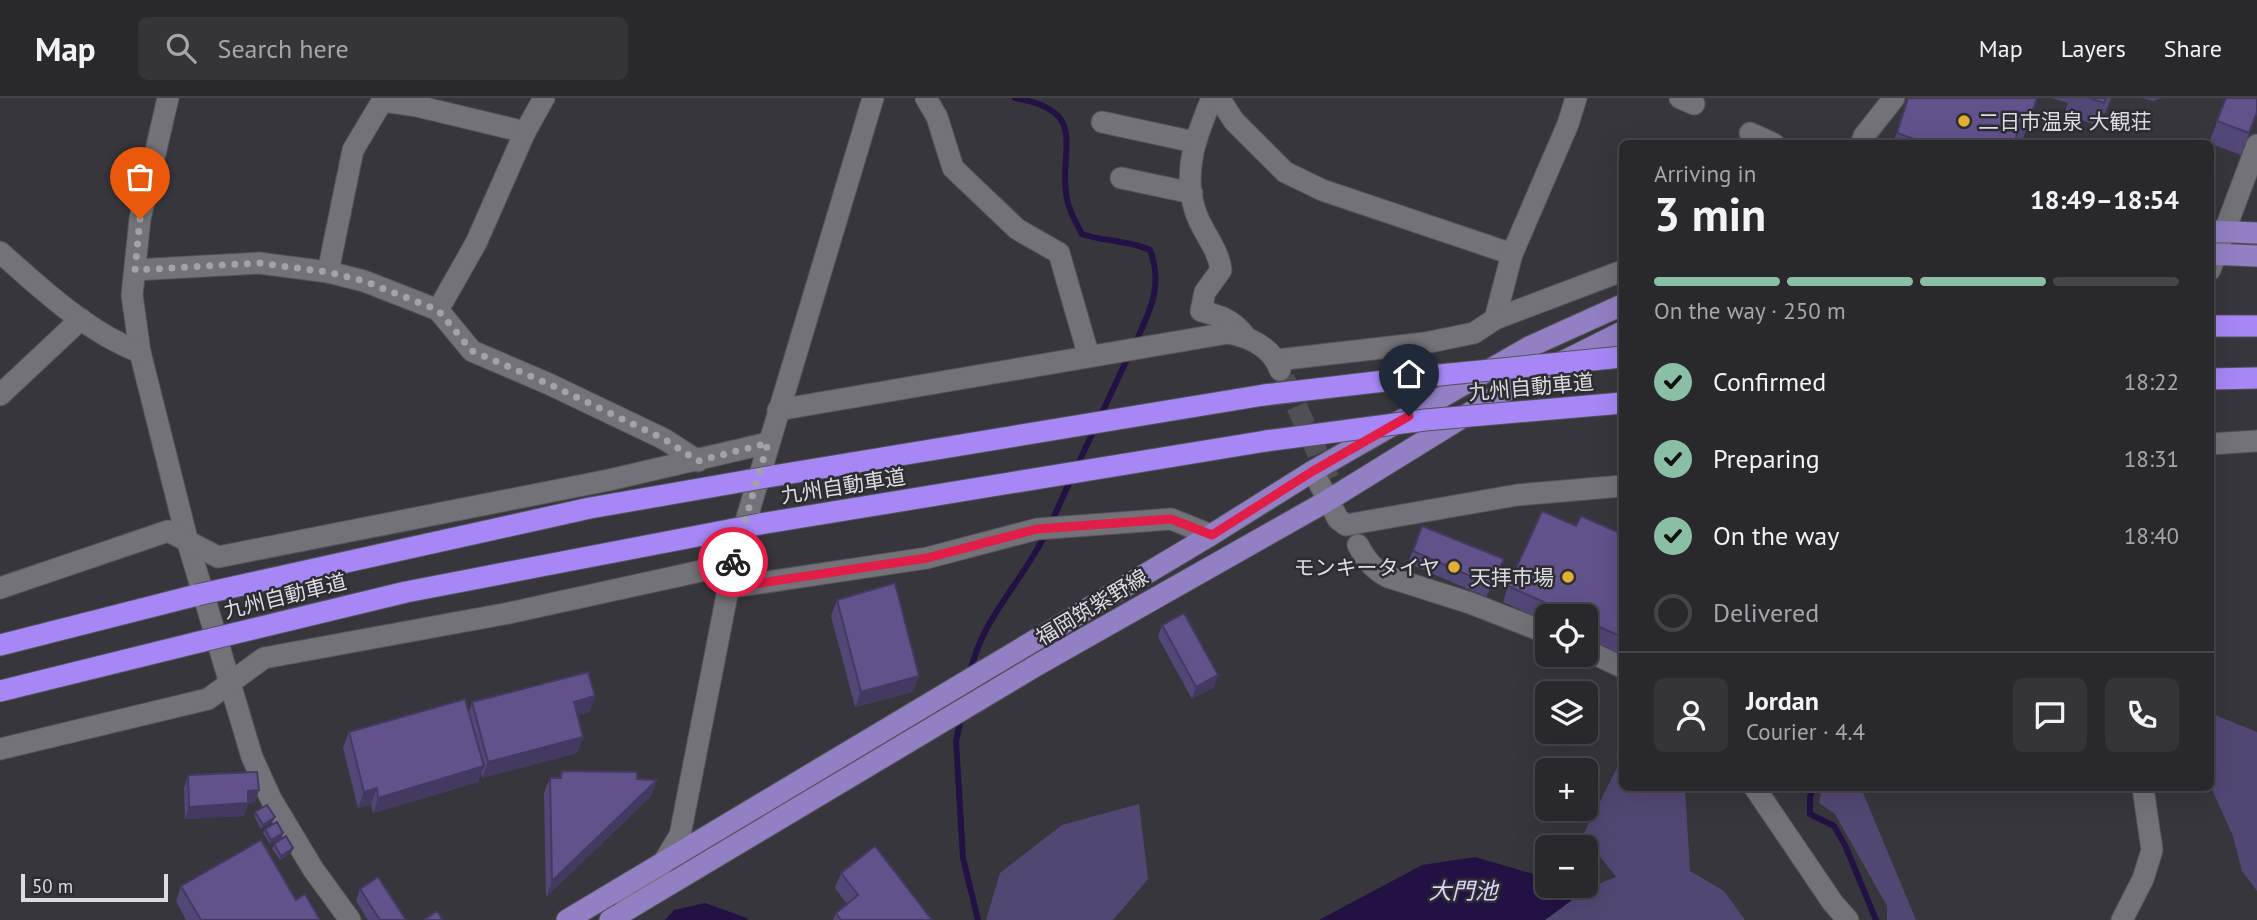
<!DOCTYPE html>
<meta charset="utf-8">
<style>
body{margin:0;font-family:"PT Sans","Noto Sans JP",sans-serif;background:#353439;color:#f1f3f6;height:100vh;display:flex;flex-direction:column;font-size:26px;white-space:nowrap}
*{box-sizing:border-box;margin:0}
p{font-size:23px;color:#a5a6aa}
.icon{flex:none;width:38px;height:38px;fill:none;stroke:currentColor;stroke-width:2;stroke-linecap:round;stroke-linejoin:round}
.map{position:relative;flex:1;overflow:hidden}
.details{position:absolute;left:1619px;top:42px;width:595px;height:651px;display:flex;flex-direction:column;background:#29282d;border-radius:10px;box-shadow:0 7px 28px #0002,0 0 0 2px #454449}
.details>*{flex:none}
.fabs{position:absolute;left:1535px;top:506px;display:grid;gap:14px}
.fabs a{display:grid;place-items:center;width:63px;height:63px;border-radius:10px;background:#29282d;box-shadow:0 7px 28px #0002,0 0 0 2px #454449;font-size:35px}
.scale{position:absolute;left:21px;bottom:18px;width:147px;box-sizing:border-box;padding-left:7px;border:4px solid #dddce0;border-top:0;font-size:19px;line-height:24px;white-space:nowrap;color:#dddce0;-webkit-text-stroke:5px #2d2c32;paint-order:stroke}
.pin{position:absolute;display:grid;place-items:center;width:60px;height:60px;color:#fff;margin:-72px -30px;border-radius:50% 50% 50% 0;rotate:-45deg;box-shadow:0 0 7px #0007}
.pin .icon{rotate:45deg}
.courier{position:absolute;display:grid;place-items:center;width:70px;height:70px;margin:-35px;border:5px solid #e11d48;border-radius:50%;background:#fff;color:#222;box-shadow:0 2px 9px #0007}
.headline em{font-style:normal;font-weight:800}
.headline div{display:flex;flex-direction:column-reverse}
.headline{display:flex;align-items:center;justify-content:space-between;height:119px;padding:0 35px}
h1{font-size:46px;font-weight:800;line-height:52px}
.bar{display:grid;grid-template-columns:repeat(4,1fr);gap:10px 7px;align-content:center;height:84px;padding:0 35px}
.bar i{height:9px;border-radius:5px;background:#454449}
.bar .current{background:#8abfa5}
.bar p{grid-column:span 4}
.line{display:flex;align-items:center;gap:18px;padding:0 35px;border-top:2px solid #454449}
.line div{flex:1}
.round{display:grid;place-items:center;flex:none;width:74px;height:74px;border-radius:10px;background:#353439}
ol{padding:0 35px;list-style:none}
li{display:flex;align-items:center;gap:21px;height:77px}
li p{margin-inline-start:auto}
li .icon{padding:7px;border-radius:50%;background:#8abfa5;color:#111;stroke-width:4}
li:last-child{color:#a5a6aa}
li i{width:38px;height:38px;border:4px solid #454449;border-radius:50%}
header{display:flex;align-items:center;gap:42px;box-sizing:border-box;height:98px;padding:0 35px;background:#29282d;border-bottom:2px solid #454449}
header strong{font-size:33px}
nav{display:flex;gap:38px;margin-inline-start:auto;font-size:24px}
.search{width:490px;height:63px;background:#353439;display:flex;align-items:center;gap:18px;box-sizing:border-box;padding:0 24px;border-radius:10px;color:#a5a6aa;font-size:26px}
.map>svg:first-child{display:block}
</style>
<header>
<strong>Map</strong>
<div class="search"><svg class="icon" aria-label="search" viewBox="0 0 24 24"><circle cx="10" cy="10" r="6"/><path d="M15 15l6 6"/></svg>Search here</div>
<nav><a>Map</a><a>Layers</a><a>Share</a></nav>
</header>
<div class="map">
<svg width="2257" height="822" viewBox="0 0 2257 822">
<rect width="100%" height="100%" fill="#37363c"/>
<g fill="#524773">
<path d="M2210,615l47,19v159l-15,-20 -9,-35 -23,-51z"/>
<path d="M1622,660v30h63l5,83 34,20 21,29h-200l43,-32 28,-11 -33,-42z"/>
<path d="M1822,690h39l55,132h-29v-14l-52,-92 -16,-11z"/>
<path d="M1139,706l9,75 -35,41h-127l14,-47 62,-48z"/>
</g>
<g fill="#231144">
<path d="M1475,759l72,21v8l41,2 -43,32h-226l103,-55z"/>
<path d="M705,805l42,15 1,2h-83l9,-10z"/>
</g>
<g fill="none" stroke-linecap="round" stroke-linejoin="round">
<g stroke="#231144" stroke-width="6">
<path d="M1015,0c77,13 42,52 52,101 2,12 9,24 15,35 22,8 47,6 68,16 14,37 -1,62 -16,96"/>
<path d="M1099,321l30,-64"/>
<path d="M1077,368l18,-38"/>
<path d="M1051,425l20,-44"/>
<path d="M970,575c11,-54 53,-92 76,-140"/>
<path d="M961,620l-5,23 7,117 15,62"/>
<path d="M1813,690l-3,9v17l24,12 11,19 31,75"/>
</g>
<path stroke="#504f55" stroke-width="21" stroke-dasharray="21 10" stroke-linecap="butt" d="M1284,280l45,101"/>
<g stroke="#545358" stroke-width="23">
<g id="minor">
<path d="M168,0l-28,121 -8,76 8,57 48,191 64,214 19,42 42,70 37,51"/>
<path d="M926,0l11,19 16,51 64,61 42,24 30,104"/>
<path d="M1212,0c-15,36 -30,72 -17,112 6,21 23,37 26,60l-16,22 -4,19c20,5 32,9 44,25"/>
<path d="M1219,0l15,23 51,51 37,18 190,64"/>
<path d="M1680,0l14,6"/>
<path d="M383,3l34,5 108,26"/>
<path d="M1102,24l92,20"/>
<path d="M1750,35l24,11"/>
<path d="M1861,46l3,-8 30,-38"/>
<path d="M1121,80l71,15"/>
<path d="M0,154c40,36 90,82 140,100"/>
<path d="M135,172l124,-7 69,9 36,9 74,29 34,41 77,33 115,55 34,22"/>
<path d="M2210,172l47,-125"/>
<path d="M328,174l25,-122 31,-52"/>
<path d="M438,212l38,-67 49,-111 19,-34"/>
<path d="M1495,221l17,-65 56,-130 8,-26"/>
<path d="M1277,262l148,-17 49,-10 21,-14 127,-48"/>
<path d="M0,297l81,-76"/>
<path d="M778,312l450,-77c21,4 44,14 52,37"/>
<path d="M2210,346l47,-3"/>
<path d="M1313,373l25,48 8,6 171,-30 105,-9"/>
<path d="M1358,447c8,15 15,24 30,32l82,26 77,30"/>
<path d="M0,490l168,-57 50,26 391,-77 159,-37"/>
<path d="M727,490l200,-30 110,-29 134,-10 40,16"/>
<path d="M1586,552l36,17"/>
<path d="M0,651l208,-50 56,-41 245,-45 224,-49"/>
<path d="M1755,690l78,115 15,17"/>
<path d="M625,811l37,-44 18,-30 53,-271 140,-466"/>
<path d="M2122,822l21,-41 9,-29 -9,-62"/>
</g>
</g>
<g stroke="#545358" stroke-width="23">
<g id="major">
<path d="M2210,133l47,2"/>
<path d="M2210,156l47,2"/>
<path d="M567,822l644,-385 102,-64 216,-124 93,-42"/>
<path d="M610,822l429,-256 288,-163 183,-113 112,-56"/>
</g>
</g>
<g stroke="#545358" stroke-width="23">
<g id="highway">
<path d="M2210,228h47"/>
<path d="M2210,281l47,-1"/>
<path d="M773,378l491,-81"/>
<path d="M760,426l506,-83"/>
<path d="M0,547l197,-50"/>
<path d="M0,593l203,-50"/>
</g>
</g>
<use href="#minor" stroke="#737278" stroke-width="21"/>
<use href="#major" stroke="#927fc4" stroke-width="21"/>
<use href="#highway" stroke="#a787f6" stroke-width="21"/>
<g stroke="#545358" stroke-width="23" stroke-linecap="butt">
<g id="highway-bridge">
<path d="M1264,297l155,-18 203,-20"/>
<path d="M1266,343l159,-21 197,-17"/>
<path d="M197,497l393,-87 183,-32"/>
<path d="M203,543l203,-49 354,-68"/>
</g>
</g>
<use href="#highway-bridge" stroke="#a787f6" stroke-width="21"/>
</g>
<g fill="#534778">
<path d="M1907,0h130l-16,46h-128z"/>
<path d="M2052,0h59l-6,16 -4,-1 -5,12 -32,-11 4,-11z"/>
<path d="M2142,0h20l-9,3z"/>
<path d="M2226,0l31,16 -16,41 -32,-12z"/>
<path d="M1422,428l77,45 -13,26 -78,-34z"/>
<path d="M1576,428l46,8v121l-36,-16v-23h-39v6l-44,-20 5,-16z"/>
<path d="M837,502l76,92 -58,15 -24,-91z"/>
<path d="M1162,527l52,62 -22,12 -34,-62z"/>
<path d="M595,598l-6,16 -12,3 6,22 -6,16 -95,25 -1,-5 -3,9 -105,31 -2,-9 -13,4 -15,-60 6,-16 120,-20 3,-10z"/>
<path d="M562,673l95,9 -6,16 -105,101 -2,-104 6,-15h9z"/>
<path d="M188,677l71,15 -4,12 -7,1 -4,13 -59,3 -1,-31z"/>
<path d="M255,714l20,5 -2,4 -12,8 -7,-13z"/>
<path d="M265,731l18,4 -1,4 -12,7 -7,-11z"/>
<path d="M274,746l19,4 -1,4 -12,8 -8,-11z"/>
<path d="M841,775l91,47h-99l3,-7 11,-9 -12,-16z"/>
<path d="M181,788l115,14 24,20h-134l-10,-19z"/>
<path d="M360,791l46,31h-38l-12,-19z"/>
</g>
<g fill="#443961">
<path d="M1504,461l-5,12 -13,26 5,-12z"/>
<path d="M1218,577l-4,12 -22,12 4,-12z"/>
<path d="M919,578l-6,16 -58,15 6,-15z"/>
<path d="M595,598l-6,16 -21,5 6,-15z"/>
<path d="M583,639l-6,16 -95,25 6,-16z"/>
<path d="M484,668l-6,16 -105,31 5,-15z"/>
<path d="M657,682l-6,16 -105,101 6,-16z"/>
<path d="M377,690l-6,16 -13,4 6,-16z"/>
<path d="M259,692l-4,12 -11,1 4,-12z"/>
<path d="M248,705l-4,13 -59,3 4,-12z"/>
<path d="M275,719l-2,4 -12,8 2,-4z"/>
<path d="M283,735l-1,4 -12,7 1,-4z"/>
<path d="M293,750l-1,4 -12,8 1,-4z"/>
</g>
<g fill="#61528b" stroke="#443961" stroke-width="2">
<path d="M1908,0h129l-9,26 -7,-2 -7,22h-86l-31,-11z"/>
<path d="M2089,0h17l-2,5z"/>
<path d="M2226,0h31v14l-8,21 -32,-12z"/>
<path d="M1542,413l34,15 5,-10 41,18v103l-36,-16v-5h-11l-67,-30z"/>
<path d="M1422,428l82,33 -13,26 -78,-34z"/>
<path d="M895,485l24,93 -58,16 -24,-92z"/>
<path d="M1184,515l34,62 -22,12 -34,-62z"/>
<path d="M588,574l7,24 -21,6 9,35 -95,25 -16,-60z"/>
<path d="M465,601l19,67 -106,32 -1,-10 -13,4 -15,-60z"/>
<path d="M562,673l75,1v7l20,1 -105,101 -2,-103h11z"/>
<path d="M257,674l2,18 -11,1v12l-59,4 -1,-32z"/>
<path d="M267,707l8,12 -12,8 -8,-13z"/>
<path d="M277,724l6,11 -12,7 -6,-11z"/>
<path d="M286,738l7,12 -12,8 -7,-12z"/>
<path d="M261,742l35,60 9,-6 15,26h-119l-20,-34z"/>
<path d="M875,748l57,74h-91l-5,-7 22,-18 -17,-22z"/>
<path d="M378,779l28,43h-26l-20,-31z"/>
<path d="M437,813l6,9h-19z"/>
</g>
<g fill="none" stroke-linecap="round" stroke-linejoin="round">
<path stroke="#a3a2a7" stroke-width="7" stroke-dasharray="0 12.6" d="M140,121l-5,51 124,-7 69,9 36,9 74,29 34,41 77,33 115,55 34,22 70,-18 -35,119"/>
<path stroke="#e11d48" stroke-width="9" d="M733,464l-6,26 200,-30 110,-29 134,-10 41,16 101,-64 96,-55"/>
</g>
<g fill="#e1af34" stroke="#2d2c32" stroke-width="2.5">
<circle cx="1964" cy="23" r="7"/>
<circle cx="1454" cy="469" r="7"/>
<circle cx="1568" cy="479" r="7"/>
</g>
<g text-anchor="middle" dominant-baseline="central" stroke-width="5" stroke-linejoin="round" paint-order="stroke">
<g font-size="21" fill="#dddce0" stroke="#2d2c32" text-anchor="end">
<text x="1978" y="23" text-anchor="start">二日市温泉 大観荘</text>
<text x="1440" y="469">モンキータイヤ</text>
<text x="1554" y="479">天拝市場</text>
</g>
<g font-size="21" fill="#dddce0" stroke="#2d2c32">
<text transform="translate(1531 289) rotate(-5)">九州自動車道</text>
<text transform="translate(843 388) rotate(-9)">九州自動車道</text>
<text transform="translate(285 498) rotate(-14)">九州自動車道</text>
<text transform="translate(1092 509) rotate(-31)">福岡筑紫野線</text>
</g>
<g font-size="23" font-style="italic" fill="#dbd3f6" stroke="#2d2c32">
<text x="1463" y="792">大門池</text>
</g>
</g>
</svg>
<div class="fabs">
<a><svg class="icon" aria-label="locate" viewBox="0 0 24 24"><circle cx="12" cy="12" r="6"/><path d="M12 2v4M12 18v4M2 12h4M18 12h4"/></svg></a>
<a><svg class="icon" aria-label="layers" viewBox="0 0 24 24"><path d="M12 4l9 5-9 5-9-5zM3 14l9 5 9-5"/></svg></a>
<a>+</a>
<a>−</a>
</div>
<div class="scale">50 m</div>
<div class="pin" style="left:140px;top:121px;background:#ea580c"><svg class="icon" aria-label="bag" viewBox="0 0 24 24"><path d="M5 8h14l-1 12H6zM9 8a3 3 0 0 1 6 0"/></svg></div>
<div class="pin" style="left:1409px;top:318px;background:#1f2937"><svg class="icon" aria-label="home" viewBox="0 0 24 24"><path d="M3 11l9-7 9 7M6 9v11h12V9"/></svg></div>
<div class="courier" style="left:733px;top:464px"><svg class="icon" aria-label="bike" viewBox="0 0 24 24"><circle cx="6" cy="16" r="4"/><circle cx="18" cy="16" r="4"/><path d="M6 16l4-8h5l3 8M10 8l3 8H6M13 5h3"/></svg></div>
<section class="details">
<div class="headline"><div><h1>3 min</h1><p>Arriving in</p></div><em>18:49–18:54</em></div>
<div class="bar"><i class="current"></i><i class="current"></i><i class="current"></i><i></i><p>On the way · 250 m</p></div>
<ol>
<li><svg class="icon" aria-label="check" viewBox="0 0 24 24"><path d="M5 12l5 5 9-10"/></svg>Confirmed<p>18:22</p></li>
<li><svg class="icon" aria-label="check" viewBox="0 0 24 24"><path d="M5 12l5 5 9-10"/></svg>Preparing<p>18:31</p></li>
<li><svg class="icon" aria-label="check" viewBox="0 0 24 24"><path d="M5 12l5 5 9-10"/></svg>On the way<p>18:40</p></li>
<li><i></i>Delivered</li>
</ol>
<div class="line" style="height:126px"><a class="round"><svg class="icon" aria-label="person" viewBox="0 0 24 24"><circle cx="12" cy="8" r="4"/><path d="M4 21q1-7 8-7t8 7"/></svg></a><div><b>Jordan</b><p>Courier · 4.4</p></div><a class="round"><svg class="icon" aria-label="chat" viewBox="0 0 24 24"><path d="M4 5h16v11H9l-5 4z"/></svg></a><a class="round"><svg class="icon" aria-label="phone" viewBox="0 0 24 24"><path d="M5 4h4l2 5-3 2q2 4 5 5l2-3 5 2v4C11 20 4 13 5 4z"/></svg></a></div>
</section>
</div>
